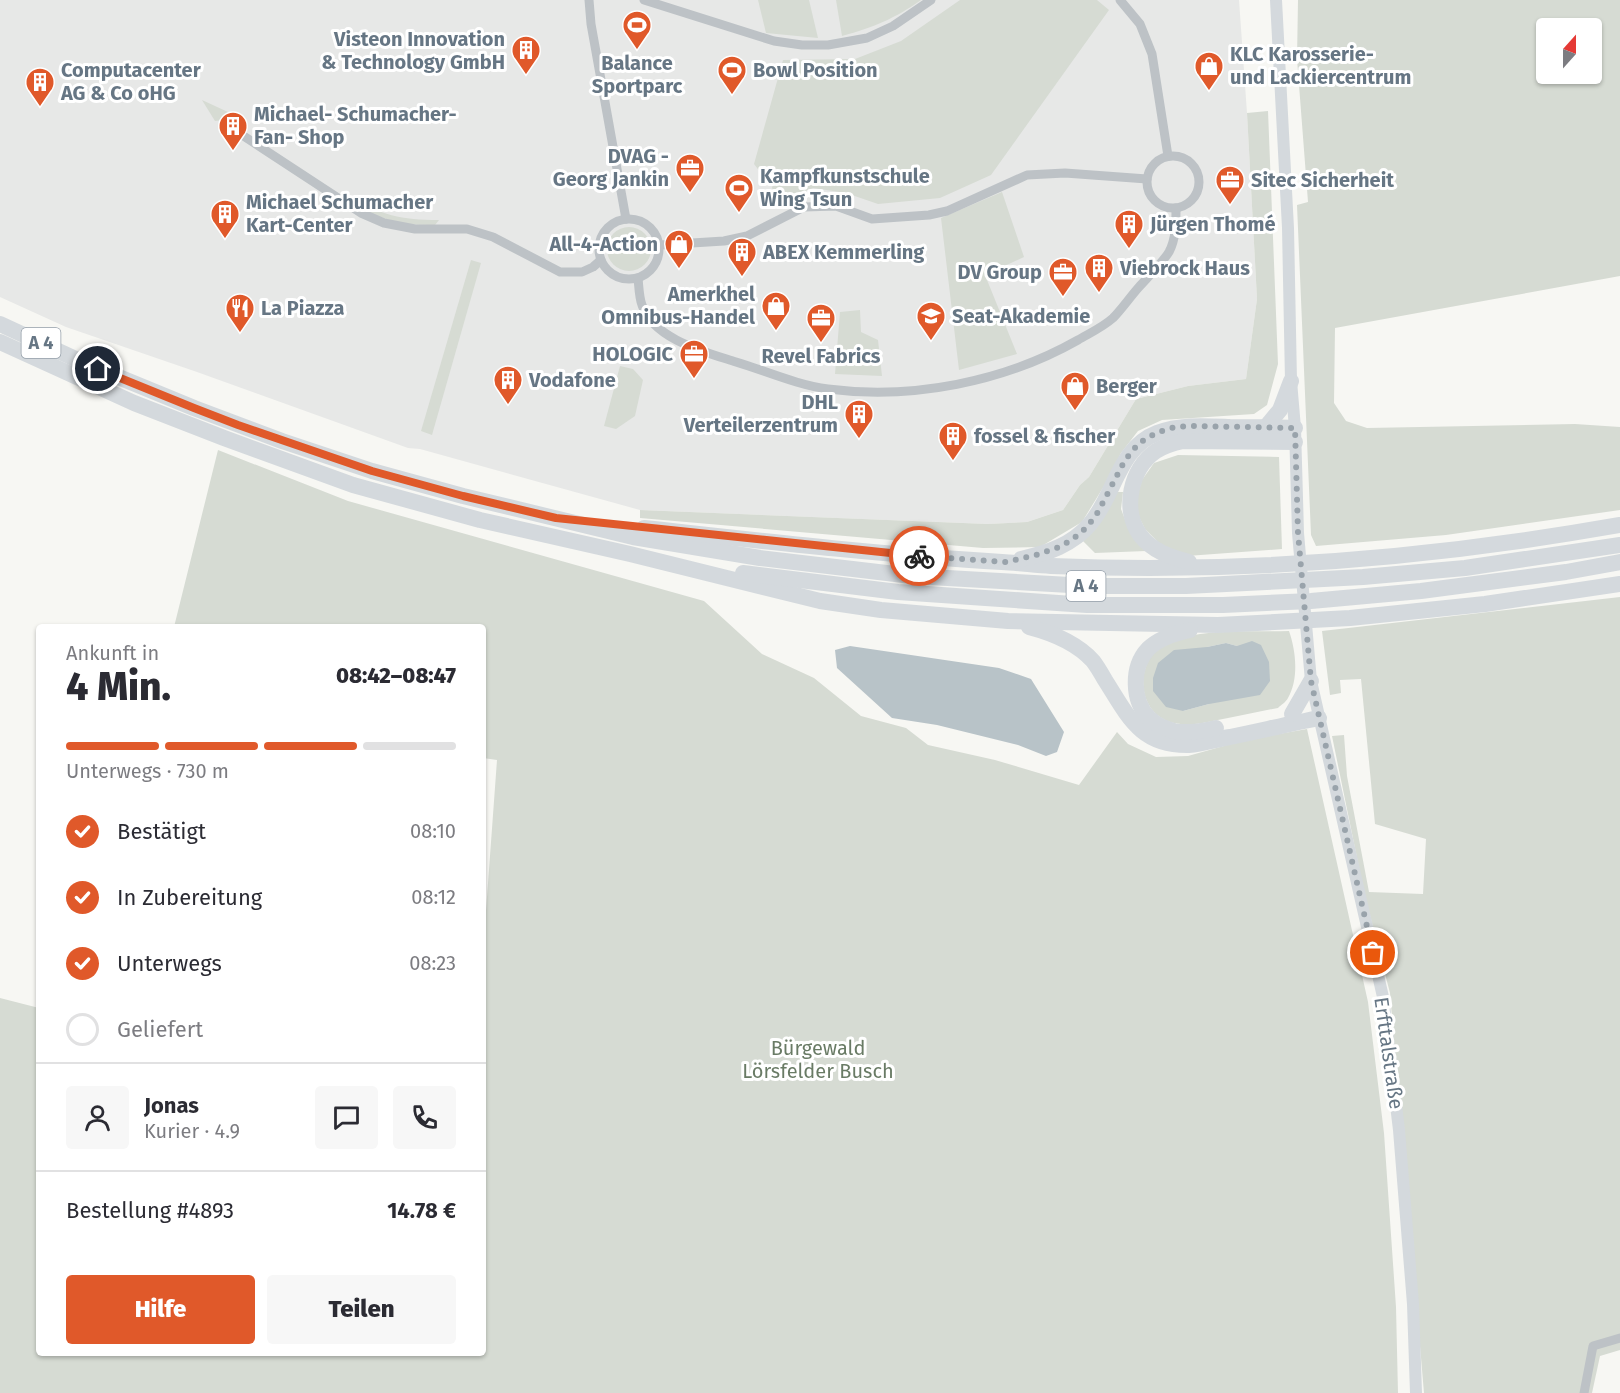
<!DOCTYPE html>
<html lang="de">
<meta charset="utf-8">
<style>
body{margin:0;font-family:"Fira Sans",sans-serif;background:#f7f7f7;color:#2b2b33;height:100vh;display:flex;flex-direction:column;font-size:22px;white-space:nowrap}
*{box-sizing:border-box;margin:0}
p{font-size:20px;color:#7c7c81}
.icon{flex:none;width:33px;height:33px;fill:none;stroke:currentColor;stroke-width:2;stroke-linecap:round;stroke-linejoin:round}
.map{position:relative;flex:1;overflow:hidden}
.sheet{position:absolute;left:36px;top:624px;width:450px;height:732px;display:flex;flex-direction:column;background:#fff;border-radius:6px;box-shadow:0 2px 4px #0004}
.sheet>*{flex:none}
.needle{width:39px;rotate:21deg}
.fabs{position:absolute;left:1536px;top:18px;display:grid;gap:12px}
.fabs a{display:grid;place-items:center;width:66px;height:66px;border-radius:6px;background:#fff;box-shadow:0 2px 4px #0004;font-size:30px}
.pin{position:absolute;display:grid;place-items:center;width:51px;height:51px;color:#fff;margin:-26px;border:3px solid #fff;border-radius:50%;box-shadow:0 2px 6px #0007}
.courier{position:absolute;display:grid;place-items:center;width:60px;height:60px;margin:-30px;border:4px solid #e0592a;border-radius:50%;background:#fff;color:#222;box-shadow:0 2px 8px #0007}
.overview em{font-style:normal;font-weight:800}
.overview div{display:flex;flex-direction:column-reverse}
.overview{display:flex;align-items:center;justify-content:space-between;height:102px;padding:0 30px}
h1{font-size:39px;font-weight:800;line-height:45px}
.bar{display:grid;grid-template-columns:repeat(4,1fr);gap:9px 6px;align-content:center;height:72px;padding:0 30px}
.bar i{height:8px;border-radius:4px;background:#e1e1e2}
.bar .active{background:#e0592a}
.bar p{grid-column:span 4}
.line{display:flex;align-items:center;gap:15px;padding:0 30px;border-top:2px solid #e1e1e2}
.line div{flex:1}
.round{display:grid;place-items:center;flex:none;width:63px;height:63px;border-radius:6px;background:#f7f7f7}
ol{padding:0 30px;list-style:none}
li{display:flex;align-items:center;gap:18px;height:66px}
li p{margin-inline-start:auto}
li .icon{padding:6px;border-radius:50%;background:#e0592a;color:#fff;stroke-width:4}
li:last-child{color:#7c7c81}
li i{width:33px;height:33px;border:3px solid #e1e1e2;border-radius:50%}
.button{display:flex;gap:12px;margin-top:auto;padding:12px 30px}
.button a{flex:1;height:69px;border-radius:6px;background:#e0592a;color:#fff;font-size:24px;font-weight:800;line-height:69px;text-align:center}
.button a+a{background:#f7f7f7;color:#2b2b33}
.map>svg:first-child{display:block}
</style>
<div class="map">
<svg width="1620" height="1393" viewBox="0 0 1620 1393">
<rect width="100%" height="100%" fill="#f7f7f3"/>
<path fill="#e7e8e7" d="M0,0h1239l8,113 10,186 -11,80 -58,7 -52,13 -47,78 -9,8 -17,25 -36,12 -39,2 -348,-14 -220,-61 -12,-1 -211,-76 -131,-45 -66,-30z"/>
<g fill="#d6dbd3" fill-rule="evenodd">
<path d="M758,0h51l9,38 -52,-5z"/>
<path d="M836,0h85c-27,19 -47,27 -79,36z"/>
<path d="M960,0h137l12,10 -118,165 -51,23 -62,6 -32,-11 -33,-5 -31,12 -8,-2 -2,-11 5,-6 -4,-5 -9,1 -10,-13 29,-104 72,-1 46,-18z"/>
<path d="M1298,0h322v276l-285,52 -1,75 12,18 21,7 208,-4 45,3v83l-174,25 -130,11 -5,-11 -14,-330 11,-3 -11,-143zM1546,28h46v46h-46z"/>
<path d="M202,100l39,18 -26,3z"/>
<path d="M1268,111l10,253 -11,41 -13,9 -92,6 -24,11 -17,22 -17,33 -22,36 -42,25 -57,1 -343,-30v-8l348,14 39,-2 36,-12 17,-25 9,-8 47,-78 52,-13 58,-7 11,-80 -10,-186z"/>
<path d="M1002,192l22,65 -39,18 32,79 -58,16 -18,-152z"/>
<path d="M349,196c32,19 52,24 90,24l-4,5c-33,1 -56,-6 -84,-22z"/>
<circle cx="629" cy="249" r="22"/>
<path d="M471,260l10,3 -49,172 -11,-4z"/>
<path d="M860,310l1,22 17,8 4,36 -47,-2 5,-62z"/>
<path d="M620,366l13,3 10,11 -8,36 -19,13 -12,-3z"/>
<path d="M218,450l130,51 356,100 58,53 52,24 47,38 45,12 22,17 67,15 84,25 38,-53 11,12 28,13 32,-1 57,-16 62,-11 61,273 16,131 12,174 2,86h-1398v-395l39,10v345h444v-412l1,-3 13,-178 -14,-2v-131h-309z"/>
<path d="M1178,455l101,2 3,92 -95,7 -24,-9 -18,-18 -7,-14 -2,-15 6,-20 12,-17z"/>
<path d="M1115,492h8l-2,17 8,21 17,21 -51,2 -13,-13z"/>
<path d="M1620,597v753l-20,6 -8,37h-168l-34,-400 -26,-101 -32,-156 12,-1 3,41 22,116 54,2 3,-55 -51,-15 -14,-145 -21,1 1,13 -11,2 -8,-64z"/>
<path d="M1289,631c7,20 10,48 -1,67 -2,4 -7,7 -10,10 -17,3 -33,7 -50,10 -18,3 -35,9 -54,5 -41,-9 -40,-69 -3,-82 35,-13 81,-9 118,-10zM1226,643l11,3 -28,58 -26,7 24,-64z"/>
</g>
<g fill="#b8c3c8">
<path d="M1252,641l9,4 8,17 1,19 -10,14 -51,9 -26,7 -17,-4 -13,-16v-13l5,-15 16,-13 33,-3 19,-4 11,3z"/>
<path d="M850,646l149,22 32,11 33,53 -7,20 -11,4 -28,-11 -81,-20 -45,-7 -55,-50 -2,-18z"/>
</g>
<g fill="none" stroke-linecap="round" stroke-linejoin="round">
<g stroke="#bdc2c6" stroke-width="9">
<path d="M589,0l2,24 35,195"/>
<path d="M644,0l130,41 28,4h26l39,-7 26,-12 38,-26"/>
<path d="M1120,0l20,24 12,30 16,102"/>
<path d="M239,133l122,80 23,10 31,6h52l26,8 67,35h22l11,-5 8,-7"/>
<circle cx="1173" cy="182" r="26"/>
<circle cx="629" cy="249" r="30"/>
<path d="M660,245l64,-4 23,-5 57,-29 32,-1 36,13 57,-4 18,-4 80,-36 38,-2 82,6"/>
<path d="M638,278c1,9 1,19 4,27 11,34 63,47 94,57 30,9 61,23 92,27 84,11 176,-7 250,-49 12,-7 25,-13 35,-22 9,-9 17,-21 26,-31 8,-9 24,-25 30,-35 7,-13 7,-29 7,-44"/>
<path d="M1584,1393l9,-47 27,-8"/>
</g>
<path stroke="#d4d9dd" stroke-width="12" d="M1276,0l12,228 3,153 4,47 3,105 13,148 72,316 16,133 14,174 3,89"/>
<g stroke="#d4d9dd" stroke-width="16">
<path d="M0,324l82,38 112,46 88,33 90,30 91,25 170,41 127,21 152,18 176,10h98l177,-9 102,-9 155,-23"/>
<path d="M0,342l134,61 90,35 129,47 127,35 150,34 190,47 61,9 127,11 210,4 132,-7 135,-14 135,-20"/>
<path d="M1265,428l15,-18 11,-29"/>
<path d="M644,528c119,13 239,27 358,34 17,1 33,3 49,4 190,8 382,-8 569,-41"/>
<path d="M1021,559c27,-6 51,-14 69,-35 25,-29 28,-76 67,-91 23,-9 49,-7 73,-6 22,0 43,0 65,1"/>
<path d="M1189,562c-19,-5 -37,-11 -49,-27 -18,-25 -10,-66 16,-84 8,-5 18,-8 27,-10l112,1"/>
<path d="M743,573l155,19 189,13h136l88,-4 110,-10 145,-19 54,-10"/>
<path d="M1029,627c23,6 47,15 64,34 4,5 8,12 12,19 23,36 35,66 84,65 14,-1 28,-6 41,-8 29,-6 59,-13 89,-19"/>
<path d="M1190,630c-14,3 -31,8 -42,19 -17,18 -16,52 1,69 6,6 17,11 25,13 14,3 29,0 42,-3"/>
<path d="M1292,714l19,-33"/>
</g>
</g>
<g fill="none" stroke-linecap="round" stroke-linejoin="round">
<path stroke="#99a3ab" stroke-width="6" stroke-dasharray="0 10.8" d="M919,556l87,6 30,-7 26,-9 19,-13 9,-10 8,-11 27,-52 14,-17 17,-10 19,-6 18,-1 102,2 3,105 13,148 62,272"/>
<path stroke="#e0592a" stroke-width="8" d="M98,369l96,39 44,17 134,46 91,25 93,22 363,38"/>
</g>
<defs>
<g id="stadium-pin" transform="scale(1.5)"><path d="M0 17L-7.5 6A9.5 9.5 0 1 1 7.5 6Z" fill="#e0592a" stroke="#fff"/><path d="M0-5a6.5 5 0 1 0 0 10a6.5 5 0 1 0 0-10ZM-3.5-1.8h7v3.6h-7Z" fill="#fff"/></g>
<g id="building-pin" transform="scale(1.5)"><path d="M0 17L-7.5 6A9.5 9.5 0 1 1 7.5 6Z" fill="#e0592a" stroke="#fff"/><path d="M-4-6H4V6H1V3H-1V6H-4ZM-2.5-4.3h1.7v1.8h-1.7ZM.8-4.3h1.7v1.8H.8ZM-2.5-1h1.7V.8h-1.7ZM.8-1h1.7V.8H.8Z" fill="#fff"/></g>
<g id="shop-pin" transform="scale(1.5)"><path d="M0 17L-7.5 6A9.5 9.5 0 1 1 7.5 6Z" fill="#e0592a" stroke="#fff"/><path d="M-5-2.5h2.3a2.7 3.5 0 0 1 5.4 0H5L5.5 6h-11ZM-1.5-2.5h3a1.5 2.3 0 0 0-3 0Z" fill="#fff"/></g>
<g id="office-pin" transform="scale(1.5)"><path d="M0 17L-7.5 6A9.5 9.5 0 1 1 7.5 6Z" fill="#e0592a" stroke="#fff"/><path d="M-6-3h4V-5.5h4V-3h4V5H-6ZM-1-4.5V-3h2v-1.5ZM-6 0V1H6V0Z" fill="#fff"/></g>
<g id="restaurant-pin" transform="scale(1.5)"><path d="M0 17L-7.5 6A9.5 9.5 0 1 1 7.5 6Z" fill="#e0592a" stroke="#fff"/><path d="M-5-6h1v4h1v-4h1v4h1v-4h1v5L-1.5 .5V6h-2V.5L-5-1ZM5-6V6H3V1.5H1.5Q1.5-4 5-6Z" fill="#fff"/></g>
<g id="school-pin" transform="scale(1.5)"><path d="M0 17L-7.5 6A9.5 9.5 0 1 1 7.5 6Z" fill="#e0592a" stroke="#fff"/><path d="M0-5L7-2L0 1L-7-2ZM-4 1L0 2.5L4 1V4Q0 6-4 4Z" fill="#fff"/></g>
</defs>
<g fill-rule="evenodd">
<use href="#stadium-pin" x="637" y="25"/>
<use href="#building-pin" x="526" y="50"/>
<use href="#shop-pin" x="1209" y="66"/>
<use href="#stadium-pin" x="732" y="70"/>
<use href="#building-pin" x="40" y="82"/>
<use href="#building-pin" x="233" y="126"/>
<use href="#office-pin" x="690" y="168"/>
<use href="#office-pin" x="1230" y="180"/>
<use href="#stadium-pin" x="739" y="188"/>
<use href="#building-pin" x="225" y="214"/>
<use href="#building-pin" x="1129" y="224"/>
<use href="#shop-pin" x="679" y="244"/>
<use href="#building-pin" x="742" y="252"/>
<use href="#building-pin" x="1099" y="268"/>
<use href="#office-pin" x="1063" y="272"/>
<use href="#shop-pin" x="776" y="306"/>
<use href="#restaurant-pin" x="240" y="308"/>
<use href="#school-pin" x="931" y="316"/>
<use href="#office-pin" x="821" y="318"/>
<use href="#office-pin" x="694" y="354"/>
<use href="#building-pin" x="508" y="380"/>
<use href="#shop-pin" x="1075" y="386"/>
<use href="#building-pin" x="859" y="414"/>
<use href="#building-pin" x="953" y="436"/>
</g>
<g text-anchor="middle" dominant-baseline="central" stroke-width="6" stroke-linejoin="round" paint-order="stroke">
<g fill="#fff" stroke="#949fa9" stroke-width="1.5">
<rect x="21.5" y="328" width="39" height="30" rx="4.5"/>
<rect x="1066.5" y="571" width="39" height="30" rx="4.5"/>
</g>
<g font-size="18" font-weight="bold" fill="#667684">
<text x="41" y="343">A 4</text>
<text x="1086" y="586">A 4</text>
</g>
<g font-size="20" font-weight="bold" fill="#667684" stroke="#fff" text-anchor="start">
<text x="505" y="39" text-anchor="end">Visteon Innovation<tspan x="505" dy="23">&amp; Technology GmbH</tspan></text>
<text x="1230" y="54">KLC Karosserie-<tspan x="1230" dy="23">und Lackiercentrum</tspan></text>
<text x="637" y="63" text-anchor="middle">Balance<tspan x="637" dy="23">Sportparc</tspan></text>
<text x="61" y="70">Computacenter<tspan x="61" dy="23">AG &amp; Co oHG</tspan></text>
<text x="753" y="70">Bowl Position</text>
<text x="254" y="114">Michael- Schumacher-<tspan x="254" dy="23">Fan- Shop</tspan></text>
<text x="669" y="156" text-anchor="end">DVAG -<tspan x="669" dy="23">Georg Jankin</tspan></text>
<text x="760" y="176">Kampfkunstschule<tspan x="760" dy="23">Wing Tsun</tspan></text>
<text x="1251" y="180">Sitec Sicherheit</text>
<text x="246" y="202">Michael Schumacher<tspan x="246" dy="23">Kart-Center</tspan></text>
<text x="1150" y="224">Jürgen Thomé</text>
<text x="658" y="244" text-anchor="end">All-4-Action</text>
<text x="763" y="252">ABEX Kemmerling</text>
<text x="1120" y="268">Viebrock Haus</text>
<text x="1042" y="272" text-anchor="end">DV Group</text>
<text x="755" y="294" text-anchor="end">Amerkhel<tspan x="755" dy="23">Omnibus-Handel</tspan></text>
<text x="261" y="308">La Piazza</text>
<text x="952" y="316">Seat-Akademie</text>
<text x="673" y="354" text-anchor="end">HOLOGIC</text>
<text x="821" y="356" text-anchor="middle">Revel Fabrics</text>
<text x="529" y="380">Vodafone</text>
<text x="1096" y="386">Berger</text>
<text x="838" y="402" text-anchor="end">DHL<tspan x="838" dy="23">Verteilerzentrum</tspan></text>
<text x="974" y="436">fossel &amp; fischer</text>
</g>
<g font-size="20" fill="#697b65" stroke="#fff">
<text x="818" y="1048">Bürgewald<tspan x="818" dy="23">Lörsfelder Busch</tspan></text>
</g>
<g font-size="20" fill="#667684" stroke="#fff">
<text transform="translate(1389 1053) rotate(82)">Erfttalstraße</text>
</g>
</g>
</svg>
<div class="fabs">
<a><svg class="needle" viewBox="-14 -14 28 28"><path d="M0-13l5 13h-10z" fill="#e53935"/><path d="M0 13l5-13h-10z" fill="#7c7c81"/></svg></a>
</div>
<div class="pin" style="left:1373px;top:953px;background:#ea580c"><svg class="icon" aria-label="bag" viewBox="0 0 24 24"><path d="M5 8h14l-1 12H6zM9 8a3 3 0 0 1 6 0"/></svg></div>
<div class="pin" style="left:98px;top:369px;background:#1f2937"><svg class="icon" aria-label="home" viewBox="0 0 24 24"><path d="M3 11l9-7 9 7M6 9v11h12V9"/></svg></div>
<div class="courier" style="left:919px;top:556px"><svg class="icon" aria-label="bike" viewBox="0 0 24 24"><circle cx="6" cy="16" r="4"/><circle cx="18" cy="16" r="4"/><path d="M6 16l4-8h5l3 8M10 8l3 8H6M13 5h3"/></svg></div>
<section class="sheet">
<div class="overview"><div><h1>4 Min.</h1><p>Ankunft in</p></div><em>08:42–08:47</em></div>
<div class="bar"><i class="active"></i><i class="active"></i><i class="active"></i><i></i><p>Unterwegs · 730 m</p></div>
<ol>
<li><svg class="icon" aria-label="check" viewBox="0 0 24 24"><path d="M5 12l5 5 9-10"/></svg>Bestätigt<p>08:10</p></li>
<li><svg class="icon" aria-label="check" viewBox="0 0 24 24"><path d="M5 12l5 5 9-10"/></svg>In Zubereitung<p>08:12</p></li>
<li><svg class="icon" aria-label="check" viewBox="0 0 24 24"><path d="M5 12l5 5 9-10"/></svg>Unterwegs<p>08:23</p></li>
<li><i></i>Geliefert</li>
</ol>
<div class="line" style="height:108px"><a class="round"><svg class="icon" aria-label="person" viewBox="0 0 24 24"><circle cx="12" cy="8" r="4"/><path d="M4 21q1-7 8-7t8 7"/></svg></a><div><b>Jonas</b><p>Kurier · 4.9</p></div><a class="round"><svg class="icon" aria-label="chat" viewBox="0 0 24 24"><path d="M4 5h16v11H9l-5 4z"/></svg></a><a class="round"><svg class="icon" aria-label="phone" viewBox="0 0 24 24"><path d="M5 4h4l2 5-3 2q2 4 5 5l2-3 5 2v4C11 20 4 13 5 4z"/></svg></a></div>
<div class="line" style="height:78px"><div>Bestellung #4893</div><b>14.78 €</b></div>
<div class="button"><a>Hilfe</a><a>Teilen</a></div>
</section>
</div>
